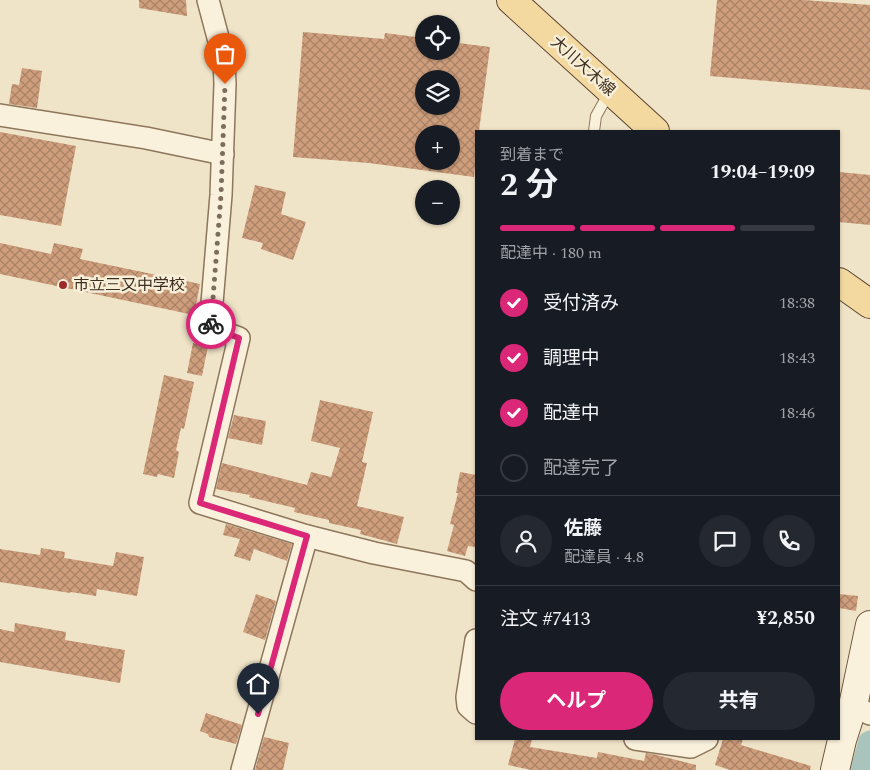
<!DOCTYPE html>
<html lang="ja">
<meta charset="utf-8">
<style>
body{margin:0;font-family:Spectral,"Noto Sans JP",serif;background:#242831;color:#f1f3f6;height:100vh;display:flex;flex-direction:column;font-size:19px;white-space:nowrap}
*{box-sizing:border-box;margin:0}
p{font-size:16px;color:#9ea1a6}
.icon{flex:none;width:28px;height:28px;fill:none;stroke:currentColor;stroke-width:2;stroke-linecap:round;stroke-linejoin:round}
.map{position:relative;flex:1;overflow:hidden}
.sheet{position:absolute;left:475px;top:130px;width:365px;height:610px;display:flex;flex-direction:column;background:#171b24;border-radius:0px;box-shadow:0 1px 4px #0004}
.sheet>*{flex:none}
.tools{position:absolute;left:415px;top:15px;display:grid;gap:10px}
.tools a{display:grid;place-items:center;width:45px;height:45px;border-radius:50%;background:#171b24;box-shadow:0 1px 4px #0004;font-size:25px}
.pin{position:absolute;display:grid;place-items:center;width:42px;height:42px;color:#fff;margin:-51px -21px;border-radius:50% 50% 50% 0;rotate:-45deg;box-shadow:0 0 5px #0007}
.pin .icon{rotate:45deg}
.courier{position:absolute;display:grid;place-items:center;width:50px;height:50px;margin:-25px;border:4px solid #db2777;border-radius:50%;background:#fff;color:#222;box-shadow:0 1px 6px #0007}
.overview em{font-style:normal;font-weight:700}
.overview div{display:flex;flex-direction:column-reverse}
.overview{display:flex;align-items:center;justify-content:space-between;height:85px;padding:0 25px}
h1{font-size:32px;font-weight:700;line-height:38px}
.bar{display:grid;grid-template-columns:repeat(4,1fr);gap:8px 5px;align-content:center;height:60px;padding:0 25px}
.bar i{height:6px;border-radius:4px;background:#363941}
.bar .on{background:#db2777}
.bar p{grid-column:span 4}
.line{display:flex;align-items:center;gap:12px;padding:0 25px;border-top:1px solid #363941}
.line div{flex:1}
.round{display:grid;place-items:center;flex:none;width:52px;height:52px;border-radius:26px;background:#242831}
ol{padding:0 25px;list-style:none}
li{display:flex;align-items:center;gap:15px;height:55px}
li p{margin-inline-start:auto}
li .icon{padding:5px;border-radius:50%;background:#db2777;color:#fff;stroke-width:4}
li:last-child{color:#9ea1a6}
li i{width:28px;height:28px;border:2px solid #363941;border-radius:50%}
.primary-button{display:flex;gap:10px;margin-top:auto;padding:10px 25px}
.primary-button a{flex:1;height:58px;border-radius:30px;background:#db2777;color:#fff;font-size:20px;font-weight:700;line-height:58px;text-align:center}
.primary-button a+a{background:#242831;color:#f1f3f6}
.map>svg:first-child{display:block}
</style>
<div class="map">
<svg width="870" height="770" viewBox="0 0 870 770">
<defs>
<pattern id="building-cross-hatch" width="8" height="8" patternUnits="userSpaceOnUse" patternTransform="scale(1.25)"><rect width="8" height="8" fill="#cf9f7d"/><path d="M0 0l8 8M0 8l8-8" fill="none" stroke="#a98266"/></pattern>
</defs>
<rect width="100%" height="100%" fill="#f0e4c8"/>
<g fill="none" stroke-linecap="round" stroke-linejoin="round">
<path stroke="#a9c4bc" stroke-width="19" d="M860,770l8,-29 2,-1"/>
</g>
<g fill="url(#building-cross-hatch)" fill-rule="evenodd">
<path d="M139,0h47l1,16 -48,-8z"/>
<path d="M717,0h87l66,5v85l-160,-14z"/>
<path d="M303,32l81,7 1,-6 39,5v13h27v-9l39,5 -11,84h-3v24l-2,22 -105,-14 -76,-6zM424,79h27v27h-27zM424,134h27v27h-27z"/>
<path d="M22,68l20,3 -5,37 -28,-4 3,-20 7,1z"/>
<path d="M0,132l76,14 -15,80 -61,-11z"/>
<path d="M839,172l31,3v50l-31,-3z"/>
<path d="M255,185l31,7 -5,22 25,8 -13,38 -32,-11 2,-6 -21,-5z"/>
<path d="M0,243l51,11 3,-11 29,6 -3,10 120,25 -6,31 -194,-41z"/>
<path d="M193,343l15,3 -6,30 -15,-3z"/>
<path d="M164,375l30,7 -10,47 -3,-1 -5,22 3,2 -5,26 -16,-4 -1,3 -14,-3z"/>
<path d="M320,400l53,12 -11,50 5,1 -10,43 47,11 -7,27 -37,-10 1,-4 -32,-7v-3l-35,-8 1,-4 -46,-11 1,-2 -34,-6 6,-26 85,22 4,-13 20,5 9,-29 -29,-7z"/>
<path d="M234,415l32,6 -4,24 -34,-7z"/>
<path d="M460,472l16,3v72l-8,-1 -3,10 -18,-5 7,-26 -4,-1 8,-31h-2z"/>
<path d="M226,524l66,20 -5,17 -33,-12 -4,12 -16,-5 6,-17 -17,-4z"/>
<path d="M41,548l24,4 -1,6 49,8 3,-14 28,5 -7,39 -40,-7 -1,7 -25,-4 -1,1 -70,-11v-33l40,6z"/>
<path d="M256,594l20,7 -11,39 -22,-8z"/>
<path d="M839,594l19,2 -2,15 -17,-3z"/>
<path d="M15,623l51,9 -1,8 60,10 -5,33 -120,-21v-33l14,3z"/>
<path d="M206,713l36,12 -6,19 -27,-7 -1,-3 -8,-3z"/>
<path d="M264,737l25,6 -6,27h-28z"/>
<path d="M515,739h17l-2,8 67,11 1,-6 46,9 2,-8 11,2 39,10v5h-165l-23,-5z"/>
<path d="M723,739h20l-2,6 70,21 -1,4h-80l-15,-5z"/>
</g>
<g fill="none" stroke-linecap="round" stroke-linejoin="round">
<g stroke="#8d765c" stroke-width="12">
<path id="lane" d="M594,131l2,-15 14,-25"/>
</g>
<g stroke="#8d765c" stroke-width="24">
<g id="street">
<path d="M208,0l16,60 1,24 -4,111 -11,132 29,11 -39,165 107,33 67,17 92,18 10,9"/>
<path d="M0,115l146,23 77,16"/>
<path d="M476,640l-9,57 1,9 8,7"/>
<path d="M853,706l17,8"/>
<path d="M635,739l56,8 16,-8"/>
<path d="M242,770l65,-234"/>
</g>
</g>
<g stroke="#6f573f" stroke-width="30">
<path id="secondary" d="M835,770l7,-30 11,-34 17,-81"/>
</g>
<g stroke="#5b4430" stroke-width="30">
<g id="primary">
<path d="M511,0l144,131"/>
<path d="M839,282l31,22"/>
</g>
</g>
<use href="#lane" stroke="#faf1dc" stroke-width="10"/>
<use href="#street" stroke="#faf1dc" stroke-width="21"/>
<use href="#secondary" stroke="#faf1dc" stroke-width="28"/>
<use href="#primary" stroke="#f3d9a0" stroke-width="28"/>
</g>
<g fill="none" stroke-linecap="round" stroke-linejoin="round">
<path stroke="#7c6e5b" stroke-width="5" stroke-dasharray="0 9" d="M211,324l10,-129 4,-111"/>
<path stroke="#db2777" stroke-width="6" d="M211,324l-1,3 29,11 -39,165 107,33 -49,178"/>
</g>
<circle fill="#9e2a2b" stroke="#f7eed8" stroke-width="2" cx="63" cy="285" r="5"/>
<g text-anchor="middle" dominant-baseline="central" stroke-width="5" stroke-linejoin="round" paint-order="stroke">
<g font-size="16" fill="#3d2e20" stroke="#f7eed8">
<text transform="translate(583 66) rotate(42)">大川大木線</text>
</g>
<g font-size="16" fill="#3d2e20" stroke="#f7eed8" text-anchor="start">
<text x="73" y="285">市立三又中学校</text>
</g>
</g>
</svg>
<div class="tools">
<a><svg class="icon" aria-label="locate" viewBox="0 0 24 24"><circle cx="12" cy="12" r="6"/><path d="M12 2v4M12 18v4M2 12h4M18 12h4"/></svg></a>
<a><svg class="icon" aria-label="layers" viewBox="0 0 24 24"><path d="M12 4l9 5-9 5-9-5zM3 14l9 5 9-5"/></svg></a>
<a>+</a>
<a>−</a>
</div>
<div class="pin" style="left:225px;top:84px;background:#ea580c"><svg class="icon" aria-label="bag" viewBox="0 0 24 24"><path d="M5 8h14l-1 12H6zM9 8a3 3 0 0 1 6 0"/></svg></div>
<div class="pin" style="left:258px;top:714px;background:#1f2937"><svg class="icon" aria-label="home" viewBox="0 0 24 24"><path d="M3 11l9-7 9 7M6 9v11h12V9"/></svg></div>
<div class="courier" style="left:211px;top:324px"><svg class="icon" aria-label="bike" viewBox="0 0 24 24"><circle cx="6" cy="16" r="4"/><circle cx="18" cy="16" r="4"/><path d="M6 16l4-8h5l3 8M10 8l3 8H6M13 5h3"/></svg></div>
<section class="sheet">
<div class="overview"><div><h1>2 分</h1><p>到着まで</p></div><em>19:04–19:09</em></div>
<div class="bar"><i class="on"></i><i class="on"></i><i class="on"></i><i></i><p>配達中 · 180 m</p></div>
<ol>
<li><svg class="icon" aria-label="check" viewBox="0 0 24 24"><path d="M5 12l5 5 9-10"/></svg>受付済み<p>18:38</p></li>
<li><svg class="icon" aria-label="check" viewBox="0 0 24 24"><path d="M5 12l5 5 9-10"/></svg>調理中<p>18:43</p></li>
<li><svg class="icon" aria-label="check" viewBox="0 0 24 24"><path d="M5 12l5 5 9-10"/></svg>配達中<p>18:46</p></li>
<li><i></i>配達完了</li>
</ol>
<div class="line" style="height:90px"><a class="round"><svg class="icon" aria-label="person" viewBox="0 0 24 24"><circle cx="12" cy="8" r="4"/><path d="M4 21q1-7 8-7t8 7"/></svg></a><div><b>佐藤</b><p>配達員 · 4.8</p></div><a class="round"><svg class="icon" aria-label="chat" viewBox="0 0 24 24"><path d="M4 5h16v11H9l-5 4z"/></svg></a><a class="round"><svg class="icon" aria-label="phone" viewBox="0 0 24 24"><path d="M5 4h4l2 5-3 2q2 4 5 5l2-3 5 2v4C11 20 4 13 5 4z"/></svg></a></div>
<div class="line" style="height:65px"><div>注文 #7413</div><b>¥2,850</b></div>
<div class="primary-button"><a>ヘルプ</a><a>共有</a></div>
</section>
</div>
